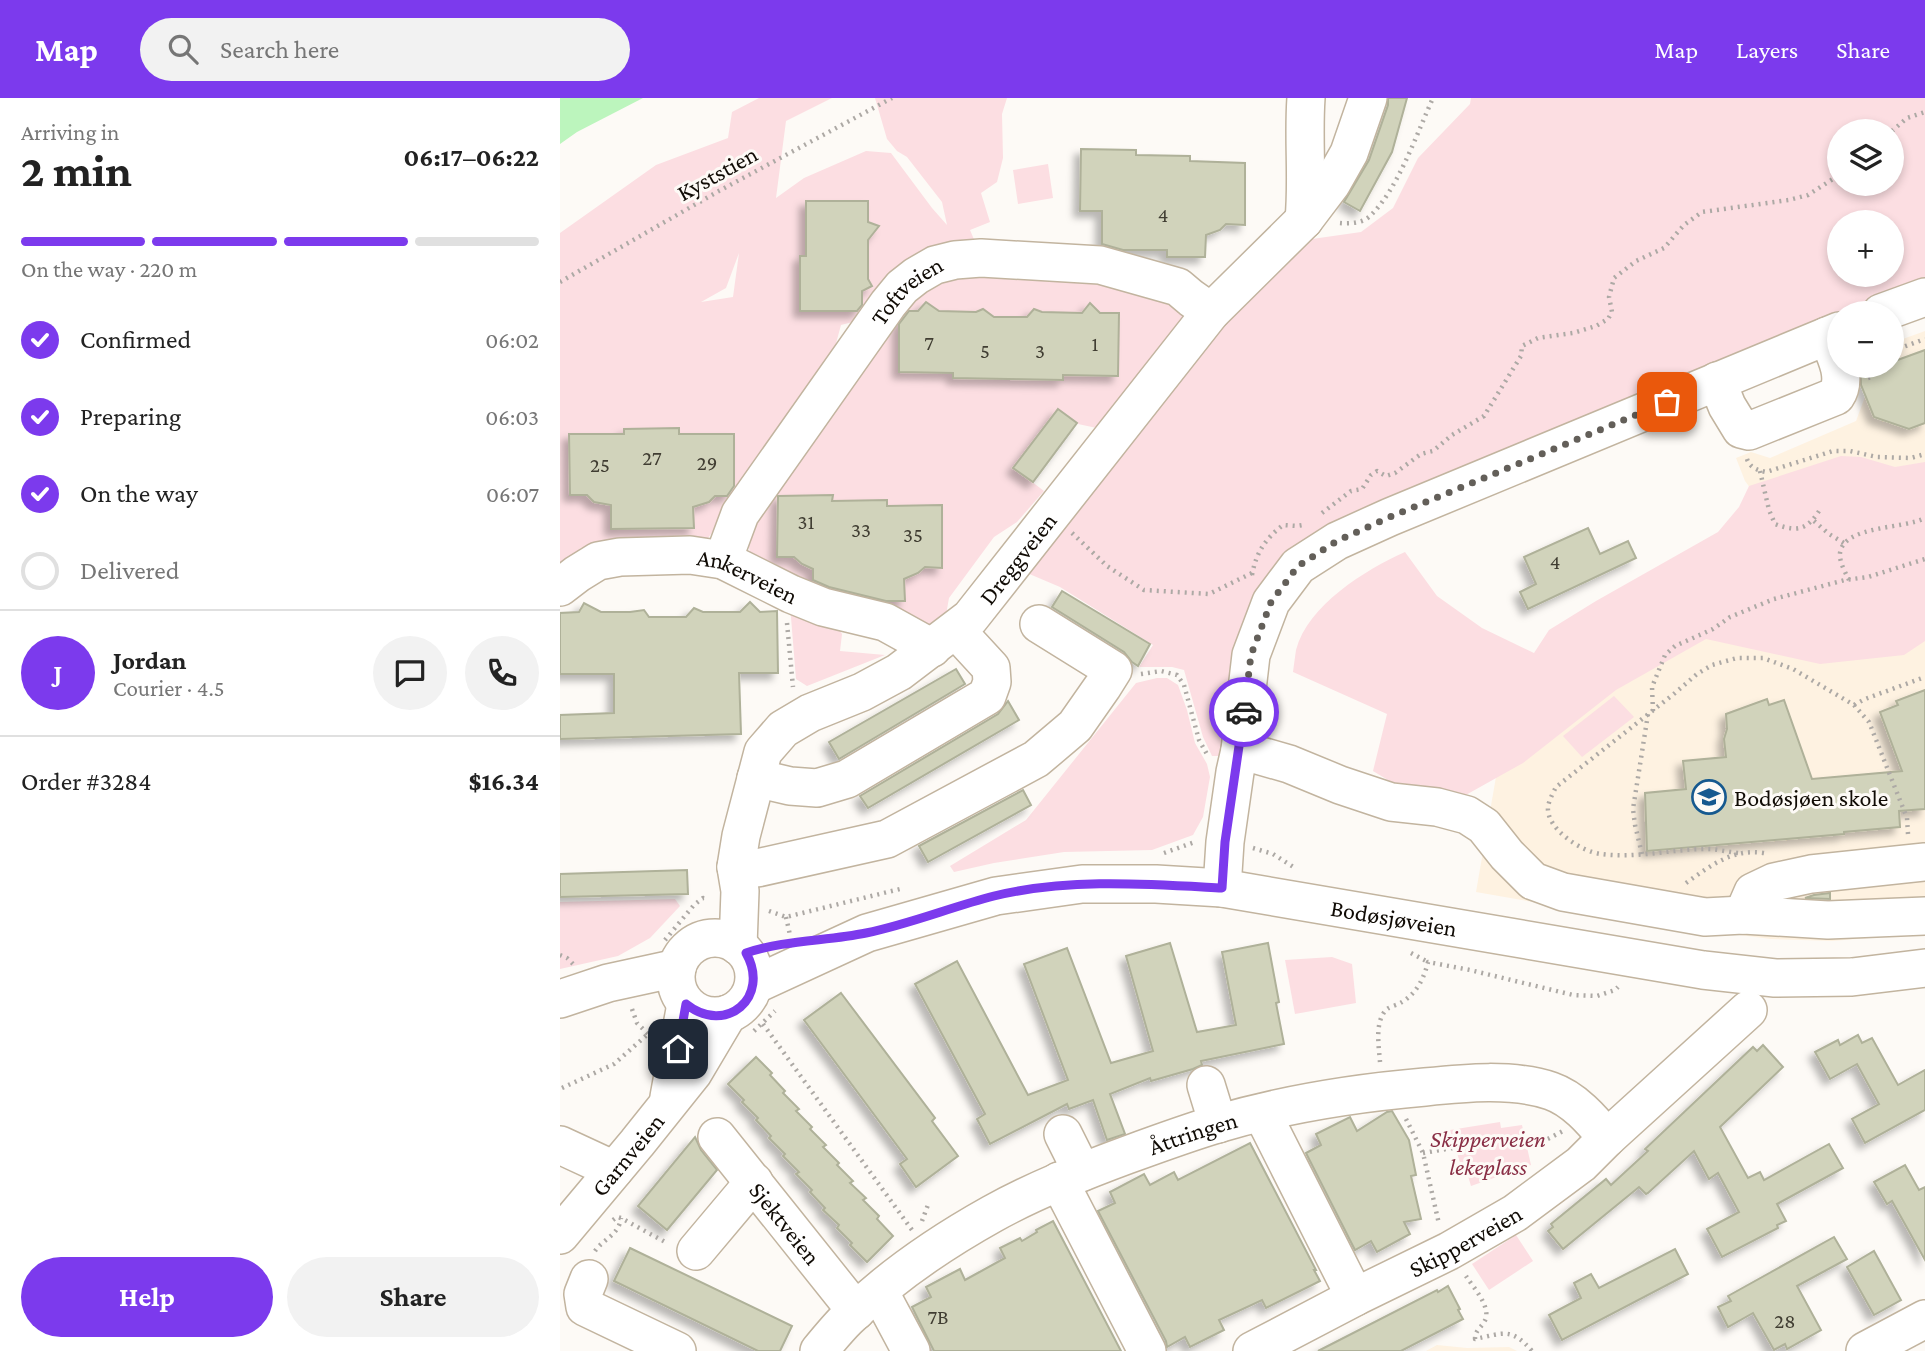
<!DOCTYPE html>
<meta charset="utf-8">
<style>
body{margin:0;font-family:"Crimson Pro",serif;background:#f2f2f2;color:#222;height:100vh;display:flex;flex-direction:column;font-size:26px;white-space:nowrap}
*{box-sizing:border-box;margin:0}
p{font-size:23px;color:#767676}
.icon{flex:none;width:38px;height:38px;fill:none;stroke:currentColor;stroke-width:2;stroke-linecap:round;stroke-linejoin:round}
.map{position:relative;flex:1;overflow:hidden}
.details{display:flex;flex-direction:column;background:#fff;width:560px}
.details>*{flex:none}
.buttons{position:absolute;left:1267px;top:21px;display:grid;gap:14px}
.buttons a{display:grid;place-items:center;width:77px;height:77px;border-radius:50%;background:#fff;box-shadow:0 4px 10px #0003;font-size:35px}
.pin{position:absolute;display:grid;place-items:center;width:60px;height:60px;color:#fff;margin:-30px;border-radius:14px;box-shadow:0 4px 10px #0006}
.courier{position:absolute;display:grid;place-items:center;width:70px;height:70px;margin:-35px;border:5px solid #7c3aed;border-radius:50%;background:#fff;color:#222;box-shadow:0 2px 9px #0007}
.head em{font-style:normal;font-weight:700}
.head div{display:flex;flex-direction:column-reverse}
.head{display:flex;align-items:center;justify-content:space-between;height:119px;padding:0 21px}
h1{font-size:46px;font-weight:700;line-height:52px}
.bar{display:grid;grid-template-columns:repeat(4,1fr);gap:10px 7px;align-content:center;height:84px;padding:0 21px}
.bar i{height:9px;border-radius:5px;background:#e0e0e0}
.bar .selected{background:#7c3aed}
.bar p{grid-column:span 4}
.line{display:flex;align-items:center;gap:18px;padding:0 21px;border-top:2px solid #e0e0e0}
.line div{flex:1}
.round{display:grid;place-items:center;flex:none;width:74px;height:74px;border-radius:37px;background:#f2f2f2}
ol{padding:0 21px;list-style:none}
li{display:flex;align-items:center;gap:21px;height:77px}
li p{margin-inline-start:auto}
li .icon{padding:7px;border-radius:50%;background:#7c3aed;color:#fff;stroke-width:4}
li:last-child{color:#767676}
li i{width:38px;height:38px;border:4px solid #e0e0e0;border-radius:50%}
.primary-button{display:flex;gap:14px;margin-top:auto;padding:14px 21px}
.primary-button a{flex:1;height:80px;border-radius:42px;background:#7c3aed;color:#fff;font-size:28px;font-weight:700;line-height:80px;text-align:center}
.primary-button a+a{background:#f2f2f2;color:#222}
header{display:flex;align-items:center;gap:42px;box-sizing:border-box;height:98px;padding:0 35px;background:#7c3aed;color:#fff}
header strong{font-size:33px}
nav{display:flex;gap:38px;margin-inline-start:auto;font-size:24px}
.search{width:490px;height:63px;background:#f2f2f2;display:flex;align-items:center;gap:18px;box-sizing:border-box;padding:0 24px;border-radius:38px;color:#767676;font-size:26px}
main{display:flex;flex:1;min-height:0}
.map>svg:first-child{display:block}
</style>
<header>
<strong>Map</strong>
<div class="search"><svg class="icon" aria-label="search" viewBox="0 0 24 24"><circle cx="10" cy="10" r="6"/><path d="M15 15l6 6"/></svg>Search here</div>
<nav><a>Map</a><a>Layers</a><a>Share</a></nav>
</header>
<main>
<section class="details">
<div class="head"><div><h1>2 min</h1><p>Arriving in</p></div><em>06:17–06:22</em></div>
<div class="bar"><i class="selected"></i><i class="selected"></i><i class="selected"></i><i></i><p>On the way · 220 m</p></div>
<ol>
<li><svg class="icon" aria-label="check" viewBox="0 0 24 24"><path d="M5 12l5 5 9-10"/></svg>Confirmed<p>06:02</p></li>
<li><svg class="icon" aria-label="check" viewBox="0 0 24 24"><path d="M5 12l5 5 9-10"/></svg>Preparing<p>06:03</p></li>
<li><svg class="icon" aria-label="check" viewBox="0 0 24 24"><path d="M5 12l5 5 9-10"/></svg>On the way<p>06:07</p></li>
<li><i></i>Delivered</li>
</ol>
<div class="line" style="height:126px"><b class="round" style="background:#7c3aed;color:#fff">J</b><div><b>Jordan</b><p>Courier · 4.5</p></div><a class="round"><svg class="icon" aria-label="chat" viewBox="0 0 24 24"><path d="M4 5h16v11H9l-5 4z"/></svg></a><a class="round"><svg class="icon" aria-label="phone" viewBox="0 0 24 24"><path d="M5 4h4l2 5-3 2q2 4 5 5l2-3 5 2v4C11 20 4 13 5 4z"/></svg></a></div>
<div class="line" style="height:91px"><div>Order #3284</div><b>$16.34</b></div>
<div class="primary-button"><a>Help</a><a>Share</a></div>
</section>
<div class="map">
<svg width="1365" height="1253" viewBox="0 0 1365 1253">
<defs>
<filter id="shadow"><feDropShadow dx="-6" dy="6" stdDeviation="3.5" flood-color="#0004"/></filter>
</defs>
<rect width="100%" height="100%" fill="#fdfaf6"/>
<g fill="#fef2e1">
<path d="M1365,233v200l-160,-23 -20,-27 -9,-23 15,-6 19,6 86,-37 10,-27 -12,-28h38v-23z"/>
<path d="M1365,435v396l-19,6 -74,6 -61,-2 -96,-12 -199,-35 33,-190z"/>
<path d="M877,1247l30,3 42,-1 8,4h-91z"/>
</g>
<g fill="#fcdee2" fill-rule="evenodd">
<path d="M199,0h73l-46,23 -10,77 28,-20 62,-27 25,2 41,55 15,17 -5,-23 -35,-45 -10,-6 -10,-12 -12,-41h132l-5,16 1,44 -6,24 -16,11 9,29 -20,8 8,19 -110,69 -27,7 -6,22 -28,55 -104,143 -77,-6 -46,9 -4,17 -16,3v-335l96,-68 72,-27 4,-26zM179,155l-6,44 -32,5 25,-14z"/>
<path d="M911,0h454v186l-74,29h-12l-495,207 -44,23 -40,43 -18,39 -6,26 -11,105h-13l-9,-19 -19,-67 -12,-3h-33l14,-22 -93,-58 -33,-14 209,-267 69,-66 56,-8 32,-24 25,-50 52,-54zM1279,33h53v53h-53zM1279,124h53v53h-53z"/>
<path d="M488,66l5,34 -35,6 -5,-34z"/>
<path d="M470,166l85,23 40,13 17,-2 16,25 -82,107 -28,-6 -19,-14 -45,58 30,23 -27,31 -23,15 -45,61 -5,28 -15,6 -178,-73 -5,-29 180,-253z"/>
<path d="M1281,358l20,1 34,10 30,-5v179l-21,14 -84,9 -114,-25 -90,51 -93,73 -59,33 -58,-5 -33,-20 14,-57 -94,-42c1,-8 2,-15 3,-22 12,-45 69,-80 109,-98l32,44 45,32 52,25 15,-23 47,-29 122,-69 21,-25 10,-21z"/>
<path d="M230,507l42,14 10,15 -2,17 45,4 -78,31 -11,-7z"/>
<path d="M597,580h10l11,7 9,25 8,33 12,21 3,13 -7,40 -10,18 -41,15 -88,2 -70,11 -40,9 -4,-6 76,-46 110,-137z"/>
<path d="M1054,598l20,21 -52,40 -19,-21z"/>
<path d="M115,801l5,7 -30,32 -32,18 -58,13v-67z"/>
<path d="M772,859l20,7 4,39 -61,11 -10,-54z"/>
<path d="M940,1024l1,6 21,-3 9,40 -60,21 -6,-20h-4l-11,-36z"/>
<path d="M956,1137l17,26 -44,29 -17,-26z"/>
</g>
<path fill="#bcf5bd" d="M0,0h83l-66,34 -17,12z"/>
<g fill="#d1d3bb" stroke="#afb199" stroke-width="2" filter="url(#shadow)">
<path d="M828,0h19l-15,54 -32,59 -16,-9 25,-42 19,-55z"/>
<path d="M521,51l55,1v5l54,1v5l55,2v62l-19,-1 -6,6 -14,5 -1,22h-38v-7h-44l-21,-6v-33h-22z"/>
<path d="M246,103h62v21l11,4 -11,14v39l4,7 -10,5v14l-5,6h-57v-55h6z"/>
<path d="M366,204l13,9 37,1 7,-3 11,8h33l7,-8 8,3 40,1 8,-10 10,10h19l-1,63 -55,-1v5l-110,-2v-5l-54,-1v-48l10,-13h9z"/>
<path d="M1365,252v73l-16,6 -35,-12 -13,-32 -1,-19h32v-4z"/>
<path d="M498,311l19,14 -44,59 -20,-14z"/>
<path d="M119,330v6h55v52l-7,10h-12l-6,6 -16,5 1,21 -83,1v-24l-17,-3 -7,-7h-17l-1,-61h55v-5z"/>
<path d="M273,397l-1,6 55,-1v6l55,-1v63l-17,-1 -7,6 -14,6 1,22h-19l-57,-14 -16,-7v-11l-11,-5 -8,-7h-17l1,-61z"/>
<path d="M1028,430l12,26 28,-13 8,17 -108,51 -8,-17 16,-8 -12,-27z"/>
<path d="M502,493l88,53 -12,22 -6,-4 -8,-10 -72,-45z"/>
<path d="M190,504l10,10 17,-1 1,62h-39l2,61 -181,5v-24l54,-2v-39h-54v-61l19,-1 5,-9 17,9h29l14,-2 5,7h37l8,-9 9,4h37z"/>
<path d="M396,571l9,15 -126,75 -10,-17z"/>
<path d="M1365,592v119l-26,2 1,16 -56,5v2l-197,17 -2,-58 41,-4 -3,-28 43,-4 -2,-18 3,-10 -1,-15 41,-15 2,6 15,-5 28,79 90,-8 -22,-59 18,-7 -2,-4z"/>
<path d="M448,603l11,19 -151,88 -8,-12 138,-82z"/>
<path d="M463,692l8,15 -103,57 -9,-16z"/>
<path d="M127,772l1,24 -128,3v-23z"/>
<path d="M1270,795v6l-25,-1 9,-3z"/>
<path d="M610,845l27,89 39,-7 -14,-73 46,-9 11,59 -3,1 8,41 -83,17 1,4 -9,4 -42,12 -1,-3 -40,16 15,40 -18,6 -14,-40 -24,9 -2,-5 -77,40 -13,-25 8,-5 -70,-130 42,-23 71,134 40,-15 -44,-116 43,-16 44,115 42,-12 -27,-95z"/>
<path d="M281,895l94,125 -3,3 26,35 -42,31 -16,-23 7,-5 -103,-139z"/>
<path d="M1298,937l4,8 10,-5 26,47 27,-15v40l-60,33 -13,-24 27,-15 -22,-40 -27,15 -15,-27 23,-12 2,5z"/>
<path d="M1203,947l20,22 -63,60 28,51 12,-6 4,8 65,-36 14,24 -66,36 9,17 -9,4 1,3 -56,29 -15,-28 32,-17 -21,-39 -9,6 -15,-28 -46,42 -2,1 -7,-7 -76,62 -15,-18 5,-4 -2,-3 55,-45 5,6 37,-34 -3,-2 108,-102 4,4z"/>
<path d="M196,959l16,16 -2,2 15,16 -2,2 16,16 -3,2 16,16 -2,2 16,16 -3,2 16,16 -2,2 16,16 -3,2 16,15 -3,2 16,16 -2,3 16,17 -26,26 -17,-17 2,-2 -15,-15 2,-3 -16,-15 2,-2 -15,-16 2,-2 -16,-16 3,-2 -16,-16 2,-2 -16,-16 2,-2 -15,-16 2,-2 -16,-16 2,-2 -16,-16z"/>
<path d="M832,1013l17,29 7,35 -5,1 10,43 -17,3 6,12 -33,18 -6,-11 -16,9 -49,-97 15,-8 -5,-11 34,-17 7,14 30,-19z"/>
<path d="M135,1039l6,13 16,20 -50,60 -29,-24z"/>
<path d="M690,1045l66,127h-2l6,11 -54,27 -4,-8 -43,20 5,10 -34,17 -5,-10 -18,10 -1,-6 -68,-130 17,-8 -5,-11 34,-18 6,11 24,-13 4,8z"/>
<path d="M1345,1067l14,25 6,-3v73l-33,-59 -5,3 -13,-22z"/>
<path d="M493,1123l68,130h-187l-22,-44 19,-10 -5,-10 34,-18 5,11 40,-22 -5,-10 20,-10 2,3 15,-9 -1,-2z"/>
<path d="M1274,1139l13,22 -50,27 24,44 -34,19 -2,-5 -11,6 -21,-37 -25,14 -10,-20 13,-6 -3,-5z"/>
<path d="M70,1150l162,78 -12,25h-22l-144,-70z"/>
<path d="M1115,1151l13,25 -126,66 -13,-25 32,-17 -7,-15 17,-9 8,14z"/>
<path d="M1314,1153l27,49 -27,15 -27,-48z"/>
<path d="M888,1188l12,23 -2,1 5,9 -62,32h-83l119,-61 1,2z"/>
</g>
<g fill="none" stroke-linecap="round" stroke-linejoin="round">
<g stroke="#c2b49f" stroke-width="40">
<g id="minor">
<path d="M744,122c4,-41 -1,-81 2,-122"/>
<path d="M1321,215l44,-16"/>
<path d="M1157,283l10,25 14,23 8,2 87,-35c12,-18 -1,-42 -9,-60"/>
<path id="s1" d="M163,462l17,-46 148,-210 14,-17 14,-11 19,-11 20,-5 26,-2 119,7 78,22 13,11 20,14"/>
<path id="s2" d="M0,489l17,-13 21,-13 22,-4 70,-2 33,5 68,34 32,13 62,15 47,26"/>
<path d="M680,652l49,14 51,21 51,17 46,5 30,8 17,11 23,29 26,26 30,11 142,25 38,-2 85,5 97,-4"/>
<path d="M196,680l34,8 27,2 30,-9 140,-83 5,-14 -1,-14 -35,-38"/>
<path d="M176,769l21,1 130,-29 149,-80 39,-33 28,-40 10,-16 -74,-46"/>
<path d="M662,790l3,-46 10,-70 5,-22 11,-95 20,-53 27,-36 39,-25 53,-24 449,-186"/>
<path d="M1183,817l10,-23 21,-10 37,-8 114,-12"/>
<circle cx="155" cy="879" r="39"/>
<path id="s3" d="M178,848l2,-55 -4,-24 5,-31 22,-84 20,-23 27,-16 52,-21 37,-20 71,-54 241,-306 93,-92 28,-37 17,-30 19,-55"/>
<path id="s4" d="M194,887l113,-52 129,-37 86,-12h74l66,4 481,82 72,8 77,-1 73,-9"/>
<path d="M0,901l48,-16 69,-15"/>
<path d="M646,987l12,39"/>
<path d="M109,999l17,-93"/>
<path d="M702,1015l93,184"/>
<path d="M503,1036l19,38"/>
<path id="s5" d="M157,1039l139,174"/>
<path d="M0,1047l54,25"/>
<path d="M499,1083l88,170"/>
<path id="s6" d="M0,1137l77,-92 56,-70 35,-59"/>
<path d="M136,1153l58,-69"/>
<path d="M29,1181l-6,15 2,13 92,44"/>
<path d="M319,1193l32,60"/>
<path id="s7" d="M259,1253c9,-11 18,-22 28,-32 42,-41 93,-76 145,-105 43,-24 89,-42 135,-59 30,-11 60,-22 90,-31 68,-20 138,-31 208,-37 39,-4 88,-9 126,4 23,8 41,29 56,47"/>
<path id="s8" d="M692,1253l103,-54 94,-46 66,-38 66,-49 26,-26 141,-128"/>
<path d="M1305,1253l60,-32"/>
</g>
</g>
<g stroke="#ada9a5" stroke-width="4.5" stroke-dasharray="2 5" stroke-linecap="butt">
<path d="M1332,33l15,-13 18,-6"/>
<path d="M780,125c10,1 24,0 31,-8 27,-26 46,-82 62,-117"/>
<path d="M0,184l157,-90 175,-94"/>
<path d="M1332,253l33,-12"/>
<path d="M1308,280l6,-2 2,-10"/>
<path d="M1187,361c3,9 10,11 19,13l67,-21h17l27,6 34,1 14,-4"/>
<path d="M1200,373l9,39 6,14c24,9 33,5 46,-16"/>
<path d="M762,415l29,-22 11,-2 9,-14 6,-4 9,5 9,-3 26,-19 12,-3 19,-16 32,-19 37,-60 1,-10 16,-8 35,-5 23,-7 12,-7 4,-7 -3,-15 5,-19 22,-17 28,-13 20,-23 18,-13 87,-12 19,-5 31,-20"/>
<path d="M1254,423l15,13 15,9"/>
<path d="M512,435l35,33 37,24 65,4 43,-21"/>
<path d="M692,477c4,-22 13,-36 31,-50l14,1 6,-1"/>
<path d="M1289,482c-4,-8 -10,-19 -9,-27 4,-28 65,-24 85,-35"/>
<path d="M227,525l6,64"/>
<path d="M581,576l20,-3 16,4 7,10 15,55 9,16"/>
<path d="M1294,607l11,-6 60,-22"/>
<path d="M1093,613l-1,-24 13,-32 10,-9 38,-17 17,-12 44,-18 71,-19 23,-3 57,-18"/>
<path d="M693,750l20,6 22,14"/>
<path d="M604,755l31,-11"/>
<path d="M1178,755c-9,-1 -18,-3 -27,-4 -36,-1 -73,10 -110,5 -19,-2 -55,-25 -53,-47 1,-7 5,-14 8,-20l119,-94 22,-19 15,-9 25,-7h26l30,11 61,36 15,17 38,96 1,16"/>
<path d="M1082,756l-7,-29 -2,-16 15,-95"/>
<path d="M1126,785c24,-17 47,-35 78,-30"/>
<path d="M209,813l17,6 114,-28"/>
<path d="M226,819l4,18"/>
<path d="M105,842l29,-35 9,-7 6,1"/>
<path d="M851,855l17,9"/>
<path d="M0,857l7,3 6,6"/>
<path d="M72,911l5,14 12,12"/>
<path d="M203,926l149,206"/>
<path d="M194,933l21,-20"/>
<path d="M820,964c-1,-15 -6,-41 7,-53 4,-3 11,-4 15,-7 15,-9 22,-24 26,-40l42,8 103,25 24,1 18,-6 3,-3"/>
<path d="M2,990l52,-24 34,-30"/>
<path d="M846,1021l17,34 16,71"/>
<path d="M863,1055l35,-6 86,-6 19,-10"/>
<path d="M53,1122l4,-3 4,1 46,25"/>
<path d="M362,1123l7,-19"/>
<path d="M35,1153c8,-12 24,-16 26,-33"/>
<path d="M906,1178c7,11 23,28 20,42 -3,9 -11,11 -11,21 29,-6 36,-12 57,12"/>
</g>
<use href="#minor" stroke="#fff" stroke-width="37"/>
</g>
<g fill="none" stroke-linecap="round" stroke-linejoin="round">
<path stroke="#635f59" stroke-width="7" stroke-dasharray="0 12.6" d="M684,614l7,-57 20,-53 27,-36 39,-25 53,-24 277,-115"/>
<path stroke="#7c3aed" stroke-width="9" d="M118,951l8,-45c40,32 85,-7 60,-51 38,-13 81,-12 120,-20 44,-9 85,-26 128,-37 74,-18 153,-12 228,-8l3,-46 19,-130"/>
</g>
<defs>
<g id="school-ring" transform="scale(1.75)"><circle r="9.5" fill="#fdfaf6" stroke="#16598f" stroke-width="1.5"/><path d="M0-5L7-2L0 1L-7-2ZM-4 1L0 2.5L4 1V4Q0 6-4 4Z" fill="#16598f"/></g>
</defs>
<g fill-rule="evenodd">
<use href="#school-ring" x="1149" y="699"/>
</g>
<g text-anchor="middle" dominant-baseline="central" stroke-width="6" stroke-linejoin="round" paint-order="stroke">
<g font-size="21" fill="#403d32">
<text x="603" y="117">4</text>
<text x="369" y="245">7</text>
<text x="535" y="246">1</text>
<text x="425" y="253">5</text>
<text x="480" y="253">3</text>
<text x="92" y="360">27</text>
<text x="147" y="365">29</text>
<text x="40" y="367">25</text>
<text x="246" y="424">31</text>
<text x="301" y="432">33</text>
<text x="353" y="437">35</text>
<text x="995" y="464">4</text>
<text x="378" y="1219">7B</text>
<text x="1225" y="1223">28</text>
</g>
<g font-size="24" fill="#100b05" stroke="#fdfaf6">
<text transform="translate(157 75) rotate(-29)">Kyststien</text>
<text stroke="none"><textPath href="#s1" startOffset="329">Toftveien</textPath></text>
<text stroke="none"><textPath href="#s3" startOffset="523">Dreggveien</textPath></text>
<text stroke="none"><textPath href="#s2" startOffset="200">Ankerveien</textPath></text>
<text stroke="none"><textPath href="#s4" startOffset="660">Bodøsjøveien</textPath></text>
<text stroke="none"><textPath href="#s7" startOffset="439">Åttringen</textPath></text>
<text stroke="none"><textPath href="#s6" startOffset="105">Garnveien</textPath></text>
<text stroke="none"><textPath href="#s5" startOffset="110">Sjektveien</textPath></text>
<text stroke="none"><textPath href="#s8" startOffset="240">Skipperveien</textPath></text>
</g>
<g font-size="24" fill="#100b05" stroke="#fdfaf6" text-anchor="start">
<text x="1174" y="699">Bodøsjøen skole</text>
</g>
<g font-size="24" font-style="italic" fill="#892e45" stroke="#fdfaf6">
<text x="928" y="1040">Skipperveien<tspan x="928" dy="28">lekeplass</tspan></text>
</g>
</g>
</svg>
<div class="buttons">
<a><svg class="icon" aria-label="layers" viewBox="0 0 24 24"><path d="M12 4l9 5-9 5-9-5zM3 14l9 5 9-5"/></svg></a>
<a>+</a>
<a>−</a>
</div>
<div class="pin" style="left:1107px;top:304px;background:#ea580c"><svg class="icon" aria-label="bag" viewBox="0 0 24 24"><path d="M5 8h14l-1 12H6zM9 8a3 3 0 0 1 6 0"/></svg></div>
<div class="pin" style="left:118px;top:951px;background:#1f2937"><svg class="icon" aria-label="home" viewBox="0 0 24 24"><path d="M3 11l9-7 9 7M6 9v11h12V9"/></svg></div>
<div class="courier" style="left:684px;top:614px"><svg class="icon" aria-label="car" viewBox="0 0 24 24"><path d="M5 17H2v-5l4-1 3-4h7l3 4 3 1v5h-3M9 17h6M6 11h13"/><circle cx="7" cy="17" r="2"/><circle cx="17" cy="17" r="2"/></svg></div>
</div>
</main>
